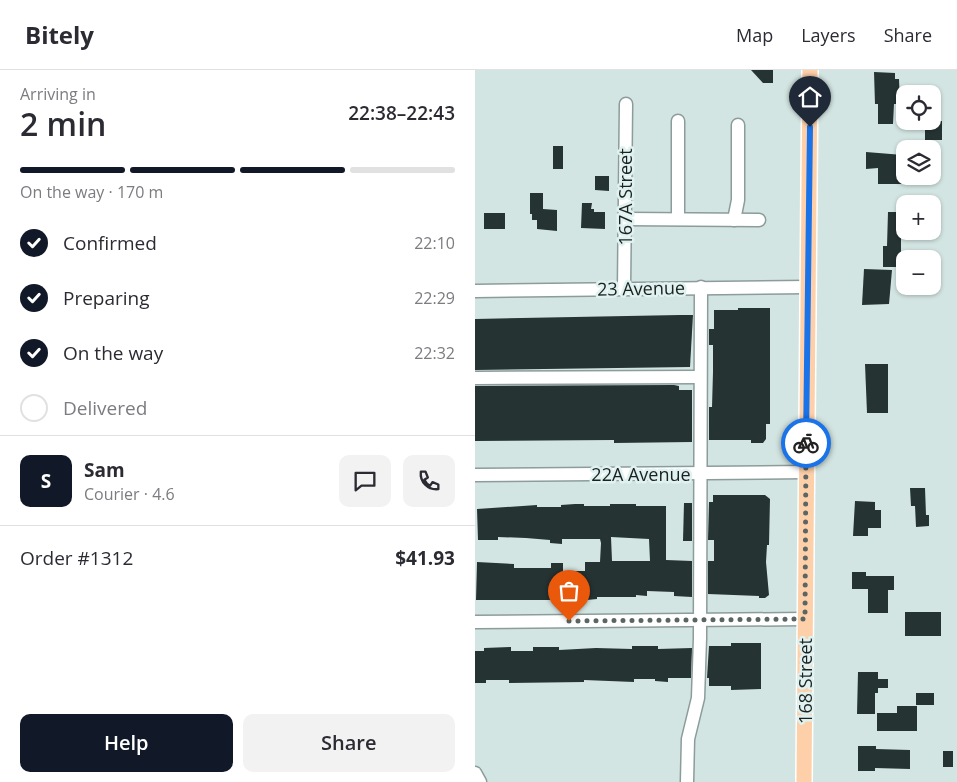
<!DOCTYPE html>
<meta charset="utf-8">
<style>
body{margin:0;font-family:"Open Sans",sans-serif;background:#f2f2f3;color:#2b2b33;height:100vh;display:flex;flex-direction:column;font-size:19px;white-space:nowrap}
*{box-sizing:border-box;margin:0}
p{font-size:16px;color:#7c7c81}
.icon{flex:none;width:28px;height:28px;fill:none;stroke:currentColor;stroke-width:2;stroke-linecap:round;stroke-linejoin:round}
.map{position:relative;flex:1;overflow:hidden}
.details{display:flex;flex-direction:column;background:#fff;width:475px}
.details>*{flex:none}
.controls{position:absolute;left:421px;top:15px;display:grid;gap:10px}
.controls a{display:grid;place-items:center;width:45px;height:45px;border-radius:10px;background:#fff;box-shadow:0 1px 4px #0004;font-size:25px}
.pin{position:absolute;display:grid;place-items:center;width:42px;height:42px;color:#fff;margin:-51px -21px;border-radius:50% 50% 50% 0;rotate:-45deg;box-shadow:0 0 5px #0007}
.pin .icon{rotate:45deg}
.courier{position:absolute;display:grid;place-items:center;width:50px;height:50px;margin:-25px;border:4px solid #1a73e8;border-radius:50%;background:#fff;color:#222;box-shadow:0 1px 6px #0007}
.summary em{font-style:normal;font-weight:600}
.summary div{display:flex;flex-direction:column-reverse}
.summary{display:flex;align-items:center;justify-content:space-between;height:85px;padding:0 20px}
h1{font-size:32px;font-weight:600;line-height:38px}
.bar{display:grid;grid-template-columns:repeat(4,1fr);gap:8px 5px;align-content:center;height:60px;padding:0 20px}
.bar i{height:6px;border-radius:4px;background:#e1e1e2}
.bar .current{background:#111827}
.bar p{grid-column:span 4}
.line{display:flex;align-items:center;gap:12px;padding:0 20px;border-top:1px solid #e1e1e2}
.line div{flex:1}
.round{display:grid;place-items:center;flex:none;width:52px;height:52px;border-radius:10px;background:#f2f2f3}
ol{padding:0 20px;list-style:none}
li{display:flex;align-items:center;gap:15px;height:55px}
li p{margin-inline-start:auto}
li .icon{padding:5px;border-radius:50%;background:#111827;color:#fff;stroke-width:4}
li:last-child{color:#7c7c81}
li i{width:28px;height:28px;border:2px solid #e1e1e2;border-radius:50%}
.action{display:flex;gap:10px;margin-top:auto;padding:10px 20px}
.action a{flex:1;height:58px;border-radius:10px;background:#111827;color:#fff;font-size:20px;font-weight:600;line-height:58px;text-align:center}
.action a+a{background:#f2f2f3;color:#2b2b33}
header{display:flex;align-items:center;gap:30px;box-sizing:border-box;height:70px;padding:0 25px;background:#fff;border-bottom:1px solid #e1e1e2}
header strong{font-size:24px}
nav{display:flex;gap:28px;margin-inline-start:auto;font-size:18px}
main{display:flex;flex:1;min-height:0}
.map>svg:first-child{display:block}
</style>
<header>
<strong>Bitely</strong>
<nav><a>Map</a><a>Layers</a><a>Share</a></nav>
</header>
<main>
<section class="details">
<div class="summary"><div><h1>2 min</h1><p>Arriving in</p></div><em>22:38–22:43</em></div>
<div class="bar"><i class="current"></i><i class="current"></i><i class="current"></i><i></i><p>On the way · 170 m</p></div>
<ol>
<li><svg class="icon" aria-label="check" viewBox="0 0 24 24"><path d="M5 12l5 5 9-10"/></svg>Confirmed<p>22:10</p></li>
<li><svg class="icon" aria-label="check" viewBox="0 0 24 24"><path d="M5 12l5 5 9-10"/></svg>Preparing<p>22:29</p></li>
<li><svg class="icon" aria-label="check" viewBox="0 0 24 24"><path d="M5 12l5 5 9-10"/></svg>On the way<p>22:32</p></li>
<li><i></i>Delivered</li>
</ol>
<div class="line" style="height:90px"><b class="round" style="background:#111827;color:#fff">S</b><div><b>Sam</b><p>Courier · 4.6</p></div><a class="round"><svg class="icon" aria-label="chat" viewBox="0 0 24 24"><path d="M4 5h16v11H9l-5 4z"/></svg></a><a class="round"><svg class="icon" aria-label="phone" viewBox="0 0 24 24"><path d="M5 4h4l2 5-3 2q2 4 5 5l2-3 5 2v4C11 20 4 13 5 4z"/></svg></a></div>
<div class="line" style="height:65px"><div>Order #1312</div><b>$41.93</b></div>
<div class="action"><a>Help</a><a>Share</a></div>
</section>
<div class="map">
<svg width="482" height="712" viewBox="0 0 482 712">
<rect width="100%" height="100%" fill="#d3e5e2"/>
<g fill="#253332" fill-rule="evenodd">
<path d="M276,0h22v13h-10z"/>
<path d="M399,2l21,1v6h4l1,25h-6l-1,20h-15v-20h-3z"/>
<rect x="450" y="51" width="17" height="19"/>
<rect x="78" y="76" width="10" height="23"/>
<path d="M391,82l37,3v3h2v26h-27v-16l-12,1z"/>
<path d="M120,106h14v15l-14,-1z"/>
<path d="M55,123h13v16l14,1v21l-20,-2v-9h-5v-6h-2z"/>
<path d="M107,133h10l-1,6h3v3h11v17l-24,-1z"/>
<path d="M413,142h17v16h-4v39h-18v-21h4z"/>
<rect x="9" y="143" width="21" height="16"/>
<path d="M389,199l28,1 -3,34 -27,1z"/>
<path d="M263,238h32v116h-4v15l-3,4h-12v-3h-42v-33h3l1,-35v-27h-4v-16h5v-19h24z"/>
<path d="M205,245h13l-3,52 -215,3v-51z"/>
<path d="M390,294h23v49h-21z"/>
<path d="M199,315l5,1v4h13v52l-78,1v-3l-139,1v-55z"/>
<path d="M435,418h15l1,27h3v11l-13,1 -1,-21h-4z"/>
<path d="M238,425h52l5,4 -1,46h-2l-1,17 3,33 -4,3h-6v-2l-51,-2v-33h6v-21h-6l1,-38h4z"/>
<path d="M380,431l20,1v8h6v18h-13v8h-15z"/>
<path d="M209,433h8v38h-9z"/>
<path d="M100,434h9v2h26v-2h26v2h30v54l26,1v36l-18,-1v-4l-27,-1v5l-11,-1v2h-39v2l-10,1h-111l1,-38 37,2v4h37v-5h12v8h22v-9h15l1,-19 -1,-4h-38v5l-12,-1v-3l-24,-2 -28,-1v3h-20l-1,-31 60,-4v2h24v-2zM136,467l38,2 1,22h-38z"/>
<path d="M377,502h14v4h28v14h-6v23h-20v-24h-16z"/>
<rect x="430" y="542" width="36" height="24"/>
<path d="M256,573h30v46l-30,1v-4h-22v-8h-2l2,-32h22z"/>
<path d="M157,576h26v3l34,-1 -1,30h-23v4l-13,-1v-2h-21v3l-50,-2v2l-75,1v-3h-23v3h-11v-32h9v-3l27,-1v4h22v-4h26v3l37,-2 36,1z"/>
<path d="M383,602h20v7h10v9h-10v5h-3v21h-18z"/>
<rect x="441" y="623" width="18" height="12"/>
<path d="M422,636h20v25h-40v-18h20z"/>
<path d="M383,676h18v3l34,1v19l-35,-1v3h-17z"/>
<rect x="468" y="681" width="10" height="16"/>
</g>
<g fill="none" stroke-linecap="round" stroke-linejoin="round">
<g stroke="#8b9c9a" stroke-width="15">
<g id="minor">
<path d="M150,149l134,1"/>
<path d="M203,149v-98"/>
<path d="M259,150l4,-20v-75"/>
<path d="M149,219l2,-185"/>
<path d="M0,221l332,-4"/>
<path d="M0,308l225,-1"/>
<path d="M0,405l331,-3"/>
<path d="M0,552l330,-3"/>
<path d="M0,703l5,9"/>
<path d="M212,712l1,-43 10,-41 2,-60 1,-351"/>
</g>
</g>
<g stroke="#fff" stroke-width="18">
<path id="major" d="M329,712l6,-712"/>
</g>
<use href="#minor" stroke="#fff" stroke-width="12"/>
<use href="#major" stroke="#fed0a9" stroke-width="15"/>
</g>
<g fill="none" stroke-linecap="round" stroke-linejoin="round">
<path stroke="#5b6664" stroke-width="5" stroke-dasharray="0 9" d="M94,551l236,-2 1,-176"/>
<path stroke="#1a73e8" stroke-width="6" d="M331,373l4,-316"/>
</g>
<g text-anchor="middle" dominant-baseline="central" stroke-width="5" stroke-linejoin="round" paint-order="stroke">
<g font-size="18" fill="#1b2120" stroke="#e0f2f0">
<text transform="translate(150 127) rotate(-90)">167A Street</text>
<text transform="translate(166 218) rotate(-1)">23 Avenue</text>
<text x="166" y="404">22A Avenue</text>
<text transform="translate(330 611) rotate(-90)">168 Street</text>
</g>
</g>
</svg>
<div class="controls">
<a><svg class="icon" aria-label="locate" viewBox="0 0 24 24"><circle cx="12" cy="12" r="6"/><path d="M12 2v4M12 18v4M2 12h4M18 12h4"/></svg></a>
<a><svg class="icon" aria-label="layers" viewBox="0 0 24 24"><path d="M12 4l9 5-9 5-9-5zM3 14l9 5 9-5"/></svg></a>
<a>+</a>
<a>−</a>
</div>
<div class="pin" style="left:94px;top:551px;background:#ea580c"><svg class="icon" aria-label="bag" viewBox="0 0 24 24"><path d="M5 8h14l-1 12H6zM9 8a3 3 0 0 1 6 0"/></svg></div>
<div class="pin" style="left:335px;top:57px;background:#1f2937"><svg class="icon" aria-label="home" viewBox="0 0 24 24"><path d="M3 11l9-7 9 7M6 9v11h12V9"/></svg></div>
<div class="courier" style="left:331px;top:373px"><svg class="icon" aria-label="bike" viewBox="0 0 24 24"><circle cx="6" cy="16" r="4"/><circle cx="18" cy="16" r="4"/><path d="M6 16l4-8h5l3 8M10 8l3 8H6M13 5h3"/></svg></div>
</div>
</main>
